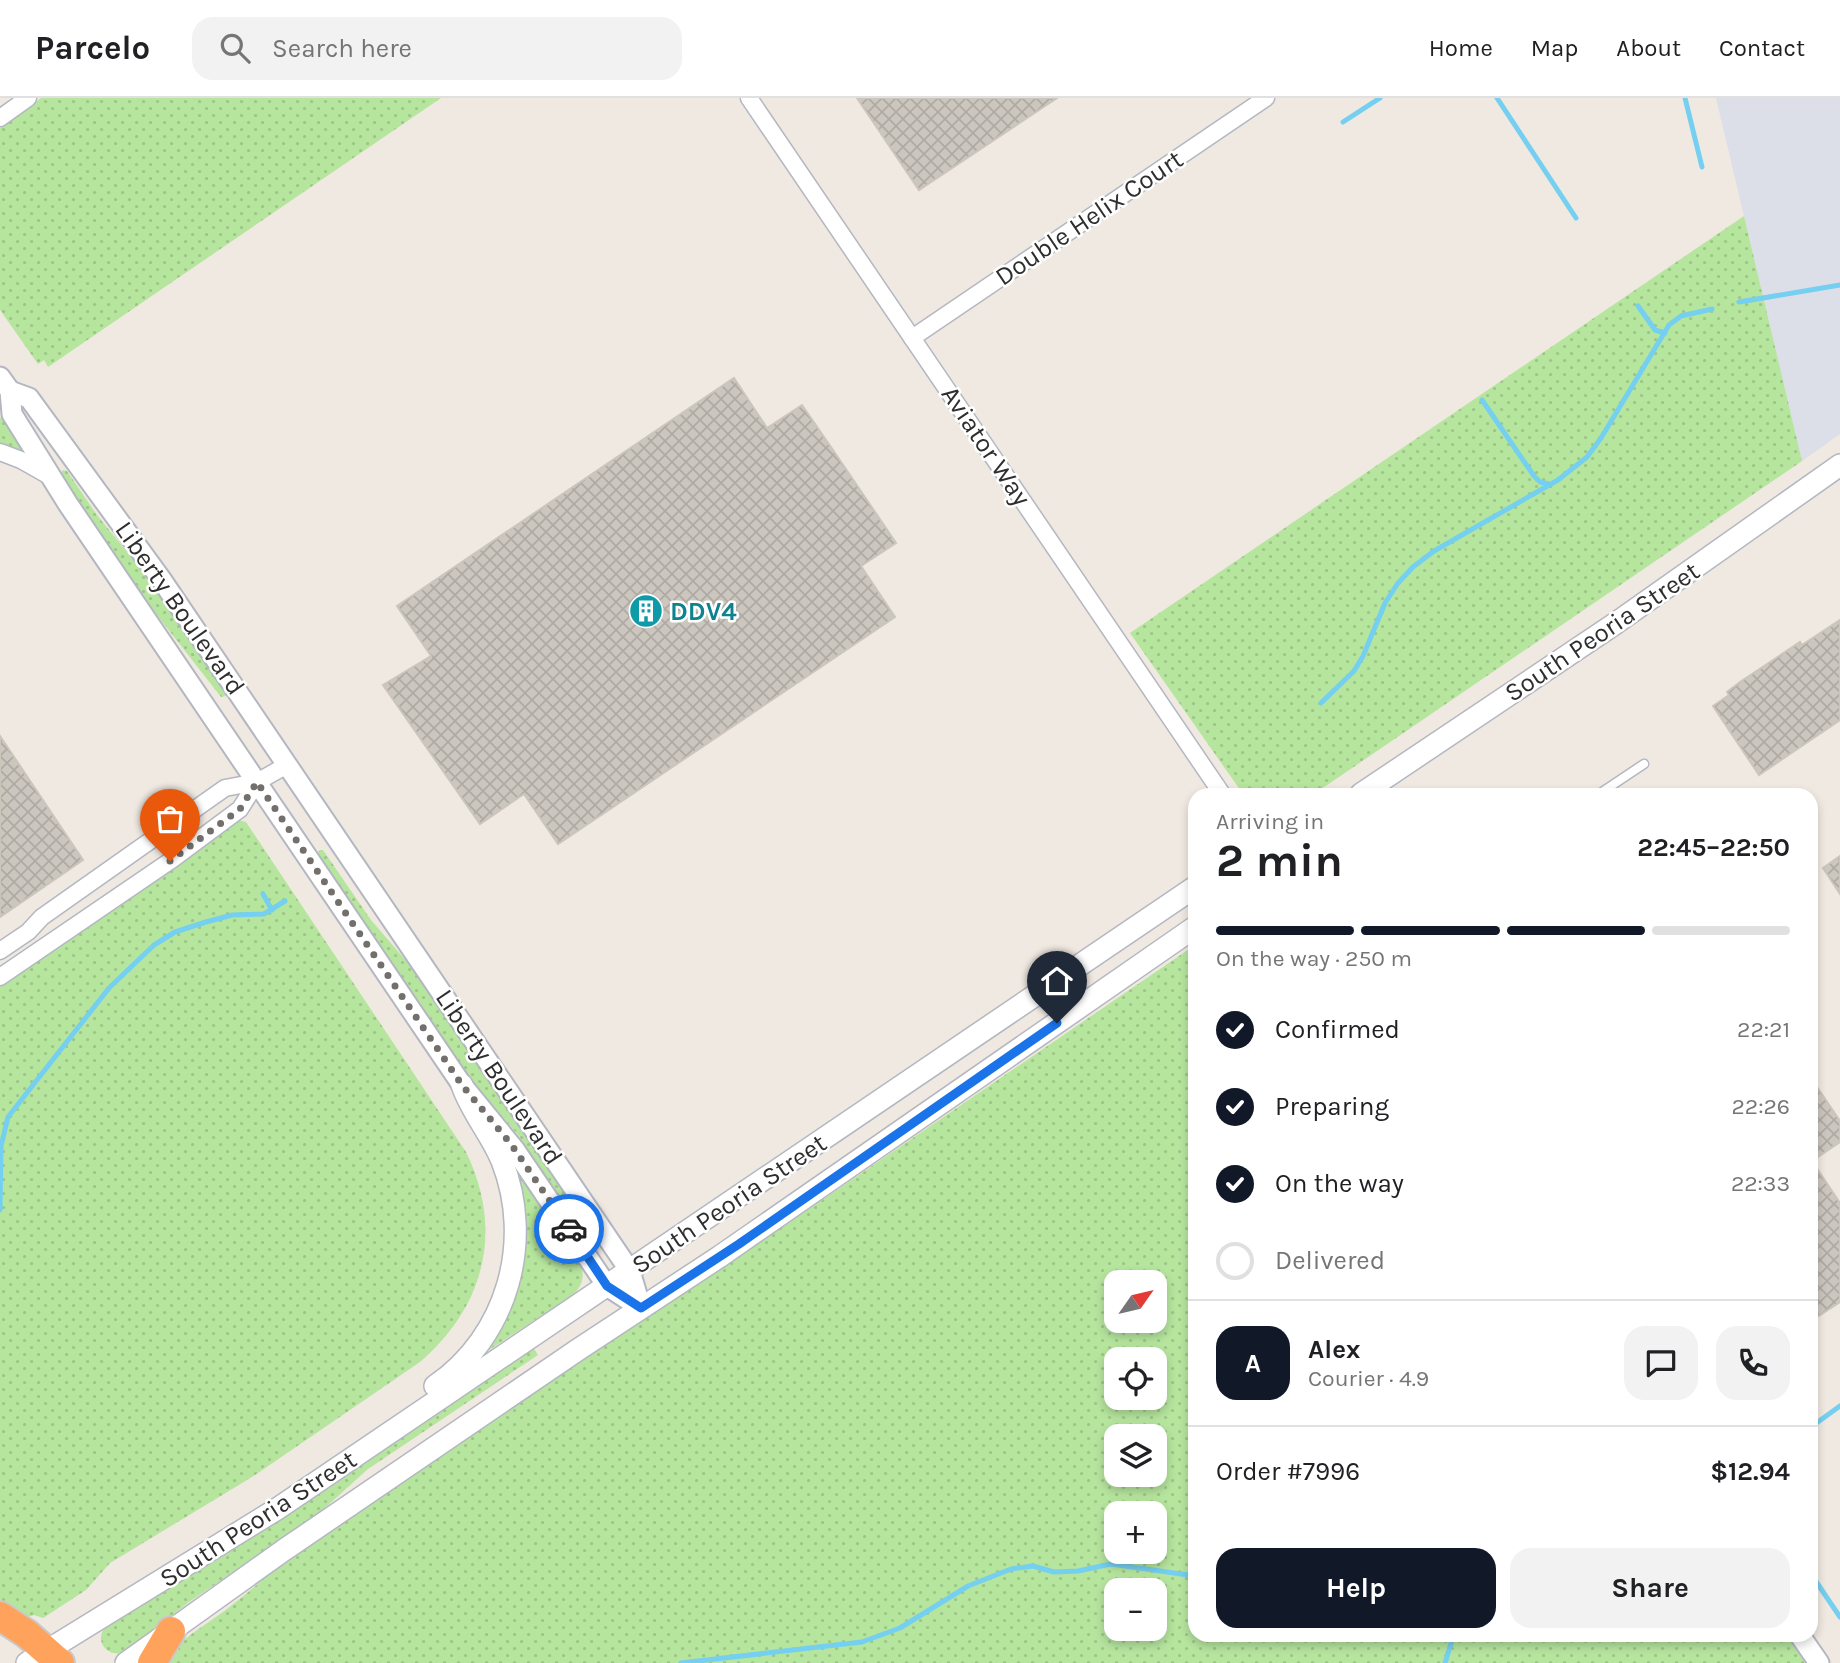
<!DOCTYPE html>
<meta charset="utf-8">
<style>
body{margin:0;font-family:Karla,sans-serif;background:#f2f2f2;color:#202124;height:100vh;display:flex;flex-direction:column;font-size:26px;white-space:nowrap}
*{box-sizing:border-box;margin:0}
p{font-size:23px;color:#757577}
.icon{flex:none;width:38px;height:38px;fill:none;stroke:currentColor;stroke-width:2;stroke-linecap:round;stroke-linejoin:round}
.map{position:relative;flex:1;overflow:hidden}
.side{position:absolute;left:1188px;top:690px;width:630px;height:854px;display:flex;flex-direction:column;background:#fff;border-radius:21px;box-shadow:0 4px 10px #0003}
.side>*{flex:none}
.needle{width:46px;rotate:56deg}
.buttons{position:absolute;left:1104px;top:1172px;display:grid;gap:14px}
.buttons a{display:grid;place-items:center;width:63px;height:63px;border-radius:14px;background:#fff;box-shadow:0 4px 10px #0003;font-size:35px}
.pin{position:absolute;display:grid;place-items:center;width:60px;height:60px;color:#fff;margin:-72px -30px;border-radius:50% 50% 50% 0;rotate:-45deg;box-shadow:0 0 7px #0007}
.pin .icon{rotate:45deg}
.courier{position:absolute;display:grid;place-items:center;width:70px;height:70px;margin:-35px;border:5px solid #1a73e8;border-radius:50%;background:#fff;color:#222;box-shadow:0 2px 9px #0007}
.overview em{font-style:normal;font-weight:700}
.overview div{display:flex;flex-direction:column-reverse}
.overview{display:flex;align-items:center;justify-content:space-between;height:119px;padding:0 28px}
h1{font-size:46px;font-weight:700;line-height:52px}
.bar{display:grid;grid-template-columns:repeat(4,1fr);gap:10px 7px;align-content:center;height:84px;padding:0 28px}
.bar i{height:9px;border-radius:5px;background:#e0e0e0}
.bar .selected{background:#111827}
.bar p{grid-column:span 4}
.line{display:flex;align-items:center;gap:18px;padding:0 28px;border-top:2px solid #e0e0e0}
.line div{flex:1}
.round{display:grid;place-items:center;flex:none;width:74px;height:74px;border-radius:21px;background:#f2f2f2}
ol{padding:0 28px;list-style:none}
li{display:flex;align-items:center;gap:21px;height:77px}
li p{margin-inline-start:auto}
li .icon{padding:7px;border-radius:50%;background:#111827;color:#fff;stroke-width:4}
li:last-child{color:#757577}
li i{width:38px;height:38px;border:4px solid #e0e0e0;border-radius:50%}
.primary-button{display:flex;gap:14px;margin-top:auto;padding:14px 28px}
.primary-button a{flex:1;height:80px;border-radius:21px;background:#111827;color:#fff;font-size:28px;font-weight:700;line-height:80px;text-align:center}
.primary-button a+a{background:#f2f2f2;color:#202124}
header{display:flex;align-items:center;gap:42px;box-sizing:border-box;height:98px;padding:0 35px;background:#fff;border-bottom:2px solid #e0e0e0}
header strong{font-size:33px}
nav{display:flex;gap:38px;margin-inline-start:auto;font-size:24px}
.search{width:490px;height:63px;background:#f2f2f2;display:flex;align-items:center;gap:18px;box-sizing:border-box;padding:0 24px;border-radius:21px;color:#757577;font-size:26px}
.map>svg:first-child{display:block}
</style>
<header>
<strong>Parcelo</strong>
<div class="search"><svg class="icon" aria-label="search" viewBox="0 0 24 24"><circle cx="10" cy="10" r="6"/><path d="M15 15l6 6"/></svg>Search here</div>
<nav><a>Home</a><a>Map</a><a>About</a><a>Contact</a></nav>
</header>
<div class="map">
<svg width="1840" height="1565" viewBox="0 0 1840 1565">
<defs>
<pattern id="grass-dots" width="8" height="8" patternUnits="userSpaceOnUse" patternTransform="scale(1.75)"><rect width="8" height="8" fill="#b6e59e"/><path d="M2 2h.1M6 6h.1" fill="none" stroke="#9dc588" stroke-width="1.8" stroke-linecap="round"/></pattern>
<pattern id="building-cross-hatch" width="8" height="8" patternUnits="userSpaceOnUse" patternTransform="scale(1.75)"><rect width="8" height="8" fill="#cbc7bf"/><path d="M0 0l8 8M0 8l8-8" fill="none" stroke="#afaba4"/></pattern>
</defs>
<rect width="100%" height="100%" fill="#efe9e1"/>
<path fill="#dcdee8" d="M1716,0h124v336l-38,27z"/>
<g fill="url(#grass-dots)" fill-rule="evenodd">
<path d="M41,0h400l-393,269 -4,-7 -6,4 -38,-54v-182z"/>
<path d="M1744,118l58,245 -488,333h-71l-113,-161z"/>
<path d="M4,318l25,41 -29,-10v-29z"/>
<path d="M63,372l4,1 30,44 47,58 83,121 -1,2 -5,1 -68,-87 -93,-136z"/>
<path d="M238,722l8,2 220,330c38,78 19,154 -46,210l-168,115 -142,86 -24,27 -43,28 -9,-3 -6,2 -28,-17v-614l177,-119z"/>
<path d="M320,752h3l48,70 44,51 159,234 -2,4h-5l-48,-73 -47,-55 -155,-227z"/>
<path d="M1195,847v689h591l19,29h-1643c17,-24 41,-36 65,-54 13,-10 26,-21 39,-32l248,-173 301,-199zM1116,1185h39v38h-39zM1116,1262h39v38h-39zM1116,1339h39v38h-39zM1116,1416h39v38h-39zM1116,1493h39v38h-39z"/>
<path d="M519,1076l62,91c4,12 1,22 -10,31l-88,58 5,-10 29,-168z"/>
<path d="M533,1249l5,8 -170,114 -51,46 -128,87 -65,51c-20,4 -31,-15 -16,-29l139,-84z"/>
</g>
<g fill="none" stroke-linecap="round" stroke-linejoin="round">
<g stroke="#75cff0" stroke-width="5">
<path d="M1497,0l79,120"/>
<path d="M1685,0l17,69"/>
<path d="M1343,24l37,-24"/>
<path d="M1739,204l101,-17"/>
<path d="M1638,208l17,24 10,3"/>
<path d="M1482,302l52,76 6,6 9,2"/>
<path d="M1321,605l33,-32 9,-15 22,-53 13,-20 15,-16 21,-16 124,-71 29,-23 14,-19 68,-113 12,-9 31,-7"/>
<path d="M263,796l9,16"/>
<path d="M0,1112l1,-64 7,-29 101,-129 45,-43 21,-13 31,-10 26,-7 32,-1 21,-13"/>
<path d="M1811,1329l29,-21"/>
<path d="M1811,1476l29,43"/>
<path d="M681,1565l181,-21 38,-14 68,-42 43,-17 22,-3 21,6 24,-1 33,-7 84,12"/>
<path d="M1445,1565l9,-29"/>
</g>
</g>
<g fill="url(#building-cross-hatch)" stroke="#cbc5ba" stroke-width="2">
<path d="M857,0h200l-138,92z"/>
<path d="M734,280l33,50 35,-23 31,45 63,93 -35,23 34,51 -337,227 -34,-50 -44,30 -97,-139 48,-29 -34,-50z"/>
<path d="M1840,522v100l-81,55 -46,-69 16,-11 -2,-3 13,-10 60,-40 2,3z"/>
<path d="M0,638l83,124 -83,57z"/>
<path d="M1840,758v38l-17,-26z"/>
<path d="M1811,980l29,43v21l-28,19 28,42v99l-29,19z"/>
</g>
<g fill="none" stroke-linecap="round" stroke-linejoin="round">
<g stroke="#b4b7c1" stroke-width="11">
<path id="service" d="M1599,696l45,-30"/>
</g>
<g stroke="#b4b7c1" stroke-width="19">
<g id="minor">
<path d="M749,0l473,696"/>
<path d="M0,20l28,-20"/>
<path d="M912,240l354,-240"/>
<path d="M0,354l21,8 30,17"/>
<path d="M0,853l28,-19 14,-15 183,-129 32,-6 30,-17"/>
<path d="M0,879l170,-116 70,-52 17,-27"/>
</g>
</g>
<g stroke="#b4b7c1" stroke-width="23">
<g id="tertiary">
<path d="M0,279l10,14 2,23 56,90 394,581 53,65 92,136 34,22"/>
<path d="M10,293l19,7 132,181 469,692 11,37"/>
<path d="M1799,1536l20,29"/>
</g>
</g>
<g stroke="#b4b7c1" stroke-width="24">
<g id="secondary">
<path d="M1361,696l255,-171 224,-158"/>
<path d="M435,1288c72,-49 99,-144 67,-225 -11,-27 -31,-49 -40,-76"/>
<path d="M27,1565l250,-154 918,-622"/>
<path d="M126,1565l158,-113 295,-201 140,-92 476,-330"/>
</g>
</g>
<g stroke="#c9c9c9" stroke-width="32">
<g id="motorway">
<path d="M0,1518l27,18 33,29"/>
<path d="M152,1565l19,-32"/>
</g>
</g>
<use href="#service" stroke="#fff" stroke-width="8"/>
<use href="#minor" stroke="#fff" stroke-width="16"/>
<use href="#tertiary" stroke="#fff" stroke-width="19"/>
<use href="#secondary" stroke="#fff" stroke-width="21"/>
<use href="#motorway" stroke="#ffa35c" stroke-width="28"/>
</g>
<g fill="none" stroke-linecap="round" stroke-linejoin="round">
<path stroke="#726f6d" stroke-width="7" stroke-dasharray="0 12.6" d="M170,763l70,-52 17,-27 205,303 49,59 58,85"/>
<path stroke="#1a73e8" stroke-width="9" d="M569,1131l38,57 34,22 98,-64 318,-221"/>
</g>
<defs>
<g id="building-disc" transform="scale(1.75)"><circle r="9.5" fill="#0f9aa8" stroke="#fff"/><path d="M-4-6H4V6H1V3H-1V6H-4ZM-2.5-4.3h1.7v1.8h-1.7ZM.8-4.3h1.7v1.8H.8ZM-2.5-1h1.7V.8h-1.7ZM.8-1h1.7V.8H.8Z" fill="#fff"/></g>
</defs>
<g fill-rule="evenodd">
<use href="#building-disc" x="646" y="513"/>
</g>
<g text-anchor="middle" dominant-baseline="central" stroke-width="5" stroke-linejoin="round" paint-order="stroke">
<g font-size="26" fill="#2e2e2e" stroke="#fff">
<text transform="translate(1089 120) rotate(-34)">Double Helix Court</text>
<text transform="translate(986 348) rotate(56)">Aviator Way</text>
<text transform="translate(180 510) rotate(55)">Liberty Boulevard</text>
<text transform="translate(1602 534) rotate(-34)">South Peoria Street</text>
<text transform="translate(499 979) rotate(56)">Liberty Boulevard</text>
<text transform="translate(729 1106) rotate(-34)">South Peoria Street</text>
<text transform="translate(258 1421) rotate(-33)">South Peoria Street</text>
</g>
<g font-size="26" font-weight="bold" fill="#0d838f" stroke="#fff" text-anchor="start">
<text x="670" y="513">DDV4</text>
</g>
</g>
</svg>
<div class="buttons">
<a><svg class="needle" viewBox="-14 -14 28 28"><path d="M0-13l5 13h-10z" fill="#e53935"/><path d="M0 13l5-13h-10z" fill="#757577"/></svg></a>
<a><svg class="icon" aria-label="locate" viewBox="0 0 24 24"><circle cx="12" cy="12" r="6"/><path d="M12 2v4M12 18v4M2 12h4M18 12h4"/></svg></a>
<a><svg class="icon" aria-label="layers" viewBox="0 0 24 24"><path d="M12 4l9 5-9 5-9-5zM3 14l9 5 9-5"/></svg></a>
<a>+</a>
<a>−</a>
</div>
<div class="pin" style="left:170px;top:763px;background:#ea580c"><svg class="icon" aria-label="bag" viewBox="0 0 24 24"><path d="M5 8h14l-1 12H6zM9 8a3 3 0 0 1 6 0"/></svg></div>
<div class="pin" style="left:1057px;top:925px;background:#1f2937"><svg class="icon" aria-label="home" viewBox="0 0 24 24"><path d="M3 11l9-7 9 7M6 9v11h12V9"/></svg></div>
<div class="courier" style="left:569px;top:1131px"><svg class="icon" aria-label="car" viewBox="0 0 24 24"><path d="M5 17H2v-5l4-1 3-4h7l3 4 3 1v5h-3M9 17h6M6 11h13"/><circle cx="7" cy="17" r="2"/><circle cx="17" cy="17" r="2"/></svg></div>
<section class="side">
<div class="overview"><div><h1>2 min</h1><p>Arriving in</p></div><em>22:45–22:50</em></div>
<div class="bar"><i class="selected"></i><i class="selected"></i><i class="selected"></i><i></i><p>On the way · 250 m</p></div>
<ol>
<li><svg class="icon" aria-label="check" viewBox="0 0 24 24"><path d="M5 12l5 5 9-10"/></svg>Confirmed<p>22:21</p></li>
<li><svg class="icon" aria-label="check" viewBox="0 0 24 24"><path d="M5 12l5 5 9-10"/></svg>Preparing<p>22:26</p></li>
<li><svg class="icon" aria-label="check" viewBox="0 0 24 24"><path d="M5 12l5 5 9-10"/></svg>On the way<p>22:33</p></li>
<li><i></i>Delivered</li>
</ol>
<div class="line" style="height:126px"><b class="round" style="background:#111827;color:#fff">A</b><div><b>Alex</b><p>Courier · 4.9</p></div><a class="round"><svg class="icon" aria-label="chat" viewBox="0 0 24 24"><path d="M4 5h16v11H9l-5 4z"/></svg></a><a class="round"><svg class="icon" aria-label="phone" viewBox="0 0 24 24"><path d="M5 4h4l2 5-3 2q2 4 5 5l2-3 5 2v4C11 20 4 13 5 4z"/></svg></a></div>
<div class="line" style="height:91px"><div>Order #7996</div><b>$12.94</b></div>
<div class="primary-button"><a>Help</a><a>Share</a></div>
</section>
</div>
